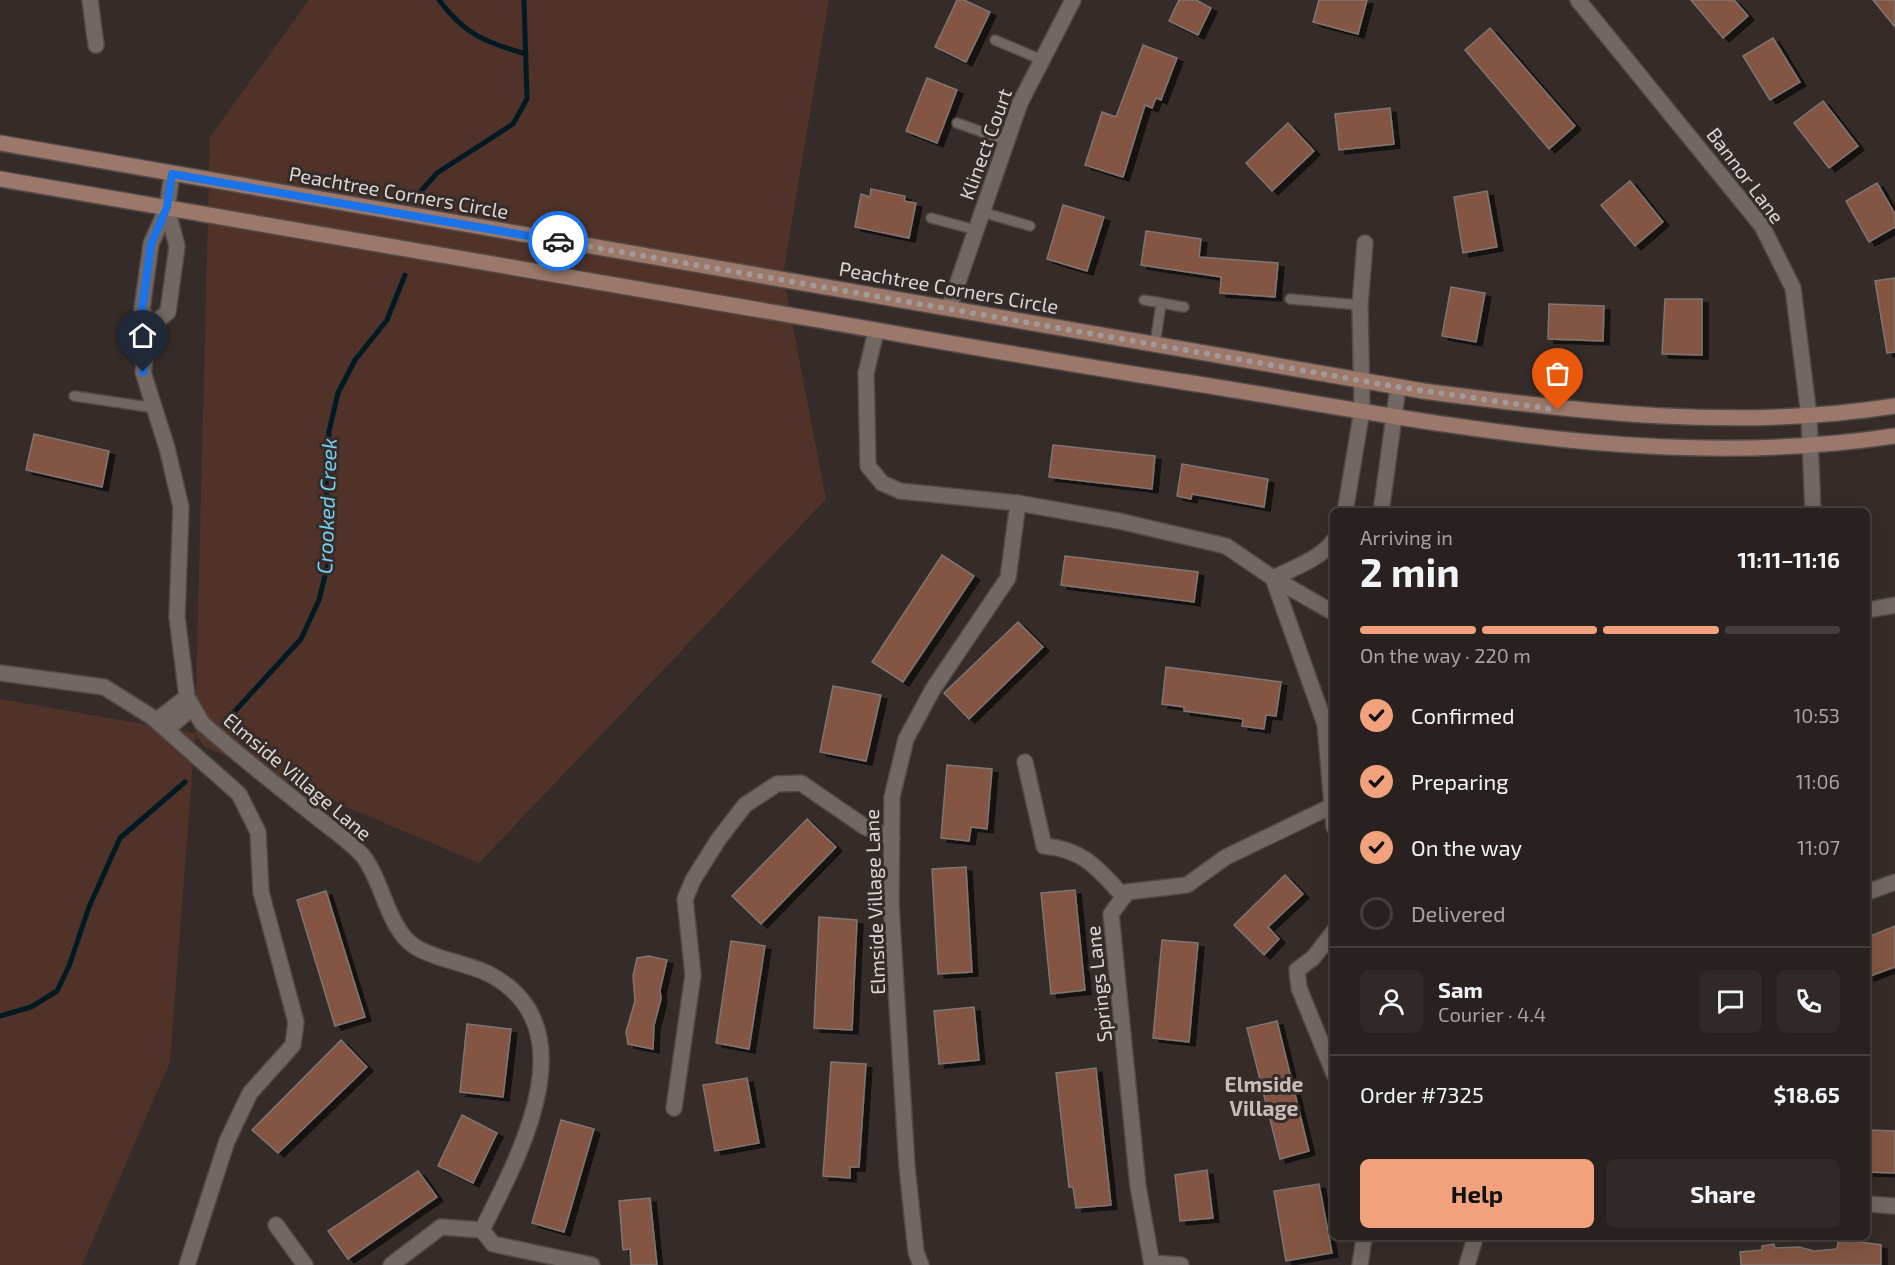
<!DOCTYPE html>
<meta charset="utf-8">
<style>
body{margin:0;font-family:"Exo 2",sans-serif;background:#302928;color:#f1f3f6;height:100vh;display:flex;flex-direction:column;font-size:22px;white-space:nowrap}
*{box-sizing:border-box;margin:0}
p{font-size:20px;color:#a5a3a4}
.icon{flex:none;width:33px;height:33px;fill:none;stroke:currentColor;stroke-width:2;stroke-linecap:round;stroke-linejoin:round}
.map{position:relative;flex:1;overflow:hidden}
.drawer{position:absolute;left:1330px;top:508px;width:540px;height:732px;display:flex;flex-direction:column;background:#28211f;border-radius:9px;box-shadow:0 6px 24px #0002,0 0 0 2px #443e3d}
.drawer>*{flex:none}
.pin{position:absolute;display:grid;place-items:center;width:51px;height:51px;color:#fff;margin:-62px -26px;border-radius:50% 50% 50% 0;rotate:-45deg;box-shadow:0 0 6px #0007}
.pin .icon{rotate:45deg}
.courier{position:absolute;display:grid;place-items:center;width:60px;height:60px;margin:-30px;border:4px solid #1a73e8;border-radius:50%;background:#fff;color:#222;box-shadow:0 2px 8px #0007}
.overview em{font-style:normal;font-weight:700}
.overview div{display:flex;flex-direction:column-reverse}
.overview{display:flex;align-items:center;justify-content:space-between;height:102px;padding:0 30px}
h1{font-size:39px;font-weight:700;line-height:45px}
.bar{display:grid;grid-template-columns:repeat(4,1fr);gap:9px 6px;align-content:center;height:72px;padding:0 30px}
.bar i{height:8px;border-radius:4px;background:#443e3d}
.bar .on{background:#f1a17c}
.bar p{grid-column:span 4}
.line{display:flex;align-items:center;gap:15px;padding:0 30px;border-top:2px solid #443e3d}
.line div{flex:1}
.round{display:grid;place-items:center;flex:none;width:63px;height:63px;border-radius:9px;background:#302928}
ol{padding:0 30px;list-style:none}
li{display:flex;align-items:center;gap:18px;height:66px}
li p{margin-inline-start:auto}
li .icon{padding:6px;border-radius:50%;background:#f1a17c;color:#111;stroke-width:4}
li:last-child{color:#a5a3a4}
li i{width:33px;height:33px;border:3px solid #443e3d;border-radius:50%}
.cta{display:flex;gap:12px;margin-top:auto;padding:12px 30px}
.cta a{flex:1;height:69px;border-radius:9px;background:#f1a17c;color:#111;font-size:24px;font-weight:700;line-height:69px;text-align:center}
.cta a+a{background:#302928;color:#f1f3f6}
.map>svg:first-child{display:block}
</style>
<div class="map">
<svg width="1895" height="1265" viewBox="0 0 1895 1265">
<defs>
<filter id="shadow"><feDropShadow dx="6" dy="4" stdDeviation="0" flood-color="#0009"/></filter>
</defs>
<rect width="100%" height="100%" fill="#352c29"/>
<path fill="#503228" d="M309,0h520l-46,275 43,224 -347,364 -274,-116 -10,-13 -25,328 -88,203h-82v-566l195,34 15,-596z"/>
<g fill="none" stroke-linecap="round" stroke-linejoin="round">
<g stroke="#001a24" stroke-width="5">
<path d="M439,0c26,35 46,42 87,54"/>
<path d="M422,190l15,-17 76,-49 14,-25 -3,-99"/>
<path d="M224,723l77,-84 18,-39 9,-37 -2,-90 3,-42 9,-38 17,-33 32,-40 18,-45"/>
<path d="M0,1016l31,-9 26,-16 12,-25 20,-59 31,-69 65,-56"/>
</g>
</g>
<g fill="#845443" stroke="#7f7571" stroke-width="1.5" filter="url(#shadow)">
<path d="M957,0h7l26,12 -24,50 -31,-15z"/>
<path d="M1179,0h17l15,8 -13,27 -29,-14z"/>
<path d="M1319,0h48l-9,34 -45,-12z"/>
<path d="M1691,0h43l14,16 -25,22z"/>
<path d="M1873,0h22v27z"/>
<path d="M1490,28l85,98 -26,23 -84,-99z"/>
<path d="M1773,38l27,44 -30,18 -27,-44z"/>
<path d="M1143,45l34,13 -16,42 -5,-2 -4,10 -7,-3 -22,72 -38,-12 17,-53 14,5z"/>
<path d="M927,78l30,12 -20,53 -31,-12z"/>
<path d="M1823,101l35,45 -29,22 -35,-45z"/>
<path d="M1390,108l4,36 -55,6 -4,-36z"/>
<path d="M1288,123l26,28 -42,40 -26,-28z"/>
<path d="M1630,181l33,41 -28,24 -34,-41z"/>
<path d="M1877,183l18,31v13l-26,15 -23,-41z"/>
<path d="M871,189l34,7 -1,5 12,2 -7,35 -54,-11 6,-33 9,3z"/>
<path d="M1487,191l10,56 -34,6 -9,-56z"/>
<path d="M1063,205l41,12 -17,54 -40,-12z"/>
<path d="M1146,231l55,8 -2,18 79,6 -3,34 -55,-4 1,-16 -80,-12z"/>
<path d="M1895,278v74l-8,1 -12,-72z"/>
<path d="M1451,287l34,6 -9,49 -34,-6z"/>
<path d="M1665,299h37v56l-40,-1z"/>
<path d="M1549,304l55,2 -1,35 -55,-2z"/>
<path d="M34,434l75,17 -7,36 -76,-17z"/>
<path d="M1053,445l102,11 -3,33 -103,-12z"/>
<path d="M1182,464l86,15 -4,28 -72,-13 -1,5 -14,-3z"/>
<path d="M942,555l32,21 -71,106 -31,-20z"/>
<path d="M1065,556l133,16 -4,30 -133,-17z"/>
<path d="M1018,622l25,25 -74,72 -25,-26z"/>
<path d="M1166,667l115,15 -5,34 -10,-1 -2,14 -22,-3 1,-7 -59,-8v-4l-22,-3z"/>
<path d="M833,686l48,9 -15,66 -46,-9z"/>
<path d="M947,765l45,4 -5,60 -16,-2 -2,14 -28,-3z"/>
<path d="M807,819l29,28 -75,77 -29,-28z"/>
<path d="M966,867l6,105 -34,2 -6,-105z"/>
<path d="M1285,875l18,19 -35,33 11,12 -15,16 -30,-30z"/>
<path d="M1075,890l10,100 -34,4 -10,-101z"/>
<path d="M326,891l39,126 -30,9 -38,-126z"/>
<path d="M819,917l38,3 -5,110 -38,-2z"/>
<path d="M1895,926v41l-27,10v-40z"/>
<path d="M1162,940l36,3 -9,99 -36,-4z"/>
<path d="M731,941l34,5 -16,103 -33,-6z"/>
<path d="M649,956l18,4 -7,30 1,9 -7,26 -1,24 -25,-5 -2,-12 9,-31 -2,-25 4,-18z"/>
<path d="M974,1007l5,53 -40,4 -5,-53z"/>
<path d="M1277,1021l32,130 -29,8 -33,-131z"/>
<path d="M467,1024l44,5 -8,68 -43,-5z"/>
<path d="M341,1040l26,27 -89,86 -26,-23z"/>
<path d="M831,1062l35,2 -7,103h-9v11l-27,-2z"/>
<path d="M1096,1068l15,137 -35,3 -3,-21h-4l-13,-114z"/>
<path d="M747,1078l12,65 -44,8 -12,-66z"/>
<path d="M462,1115l35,18 -24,50 -35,-17z"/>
<path d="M561,1120l33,9 -30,103 -32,-9z"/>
<path d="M1868,1130l27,1v42l-27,-1z"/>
<path d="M1207,1170l6,48 -33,3 -5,-46z"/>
<path d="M418,1171l19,26 -89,62 -20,-28z"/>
<path d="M1319,1184l13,69 -46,8 -12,-70z"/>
<path d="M650,1198l7,67h-26l-1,-16 -7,1 -4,-49z"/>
<path d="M1853,1241l28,4v20h-140l-1,-13 22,-2v-4l12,-2 1,4 24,-1 15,4 23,-2 1,-7z"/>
</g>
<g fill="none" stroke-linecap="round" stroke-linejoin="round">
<g stroke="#524a48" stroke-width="12">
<g id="lane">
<path d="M995,40l47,20"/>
<path d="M957,123l50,18"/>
<path d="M982,212l48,14"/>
<path d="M931,218l45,12"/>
<path d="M1290,299l70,6"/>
<path d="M1144,300l40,7"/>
<path d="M1155,344l6,-40"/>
<path d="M74,396l81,12"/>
</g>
</g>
<g stroke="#524a48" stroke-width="18">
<g id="street">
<path d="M90,0l6,45"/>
<path d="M1578,0l184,226 31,62 16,128 4,96"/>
<path d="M172,174l-5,34 -16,36 -9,65 8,18 -7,45 24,76 14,59 -4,110 10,80 15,26c36,32 74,62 112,92 16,13 36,26 49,41 18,23 23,62 44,84 16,18 63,23 84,35 99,54 27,183 -9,255l11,14 99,21"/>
<path d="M949,308l71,-205 53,-103"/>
<path d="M150,327l18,-15 9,-66 -10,-38"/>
<path d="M876,332l-10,41 2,93 14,17 18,8 118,12 -10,75 -75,111 -27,50 -14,58 -1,108 16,262 9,85 5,13"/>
<path d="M1018,503l101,18 107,25 47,32 61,35"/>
<path d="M1345,512l17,-102 -2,-105 5,-62"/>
<path d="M1381,512l17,-125"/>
<path d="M1334,540c-12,18 -42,29 -61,38l52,146 9,103"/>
<path d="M1868,610l27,-5"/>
<path d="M0,673l104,14 48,30 87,77 19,38 3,60 35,130 -3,23 -43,48 -23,48 -40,124"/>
<path d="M157,720l30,-23"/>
<path d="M167,729l25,-21"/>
<path d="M1025,762l19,84c40,3 55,24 80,51"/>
<path d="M1868,892l27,-10"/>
<path d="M1334,931l-21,27 -16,12 2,18 35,86"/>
<path d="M674,1108l19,-133 -8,-76 8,-19 25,-40 27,-35 32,-21 24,-1 64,44 27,11"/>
<path d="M1868,1204l27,2"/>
<path d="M276,1225l29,40"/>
<path d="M1153,1263l28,2"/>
<path d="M391,1265l50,-38 41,3"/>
<path d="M1152,1265l-14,-79 -27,-272 16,-22 60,-7 39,-28 108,-52"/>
<path d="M1360,1265l4,-27"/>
<path d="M1467,1265l8,-27"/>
</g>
</g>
<g stroke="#524a48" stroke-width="18">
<g id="secondary">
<path d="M0,143l1423,248c156,21 315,40 472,15"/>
<path d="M0,179c244,42 488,83 731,126 149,25 297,53 447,76 241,37 471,92 717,55"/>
</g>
</g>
<use href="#lane" stroke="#716763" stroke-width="9"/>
<use href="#street" stroke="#716763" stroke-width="15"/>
<use href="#secondary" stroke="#9b7869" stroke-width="15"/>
</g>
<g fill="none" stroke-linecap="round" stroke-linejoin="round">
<path stroke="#a29a98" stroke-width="6" stroke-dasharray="0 10.8" d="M558,241l840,146 160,23"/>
<path stroke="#1a73e8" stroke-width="8" d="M143,372l7,-45 -8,-18 9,-65 16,-37 5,-33 386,67"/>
</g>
<g text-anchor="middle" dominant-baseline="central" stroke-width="6" stroke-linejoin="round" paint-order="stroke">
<g font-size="20" fill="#dcd6d4" stroke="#352c29">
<text transform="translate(985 144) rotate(-70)">Klinect Court</text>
<text transform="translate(1746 175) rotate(53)">Bannor Lane</text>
<text transform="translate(399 192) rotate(10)">Peachtree Corners Circle</text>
<text transform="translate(949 287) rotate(10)">Peachtree Corners Circle</text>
<text transform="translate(298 776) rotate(40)">Elmside Village Lane</text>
<text transform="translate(874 902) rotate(-92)">Elmside Village Lane</text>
<text transform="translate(1098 984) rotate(-96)">Springs Lane</text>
</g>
<g font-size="21" font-style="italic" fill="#75d1f3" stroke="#352c29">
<text transform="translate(326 506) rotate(-88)">Crooked Creek</text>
</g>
<g font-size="21" font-weight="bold" fill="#c8bdb9" stroke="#352c29">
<text x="1264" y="1083">Elmside<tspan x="1264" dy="24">Village</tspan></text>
</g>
</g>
</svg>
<div class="pin" style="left:1558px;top:410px;background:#ea580c"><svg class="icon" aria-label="bag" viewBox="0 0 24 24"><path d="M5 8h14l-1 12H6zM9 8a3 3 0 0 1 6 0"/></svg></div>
<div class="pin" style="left:143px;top:372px;background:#1f2937"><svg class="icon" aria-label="home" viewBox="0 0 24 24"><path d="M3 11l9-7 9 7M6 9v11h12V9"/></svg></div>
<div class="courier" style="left:558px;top:241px"><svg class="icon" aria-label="car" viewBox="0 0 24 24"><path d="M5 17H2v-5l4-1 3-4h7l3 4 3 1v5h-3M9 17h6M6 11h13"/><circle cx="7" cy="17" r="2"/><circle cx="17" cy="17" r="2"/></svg></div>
<section class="drawer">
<div class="overview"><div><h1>2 min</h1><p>Arriving in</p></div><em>11:11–11:16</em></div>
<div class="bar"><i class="on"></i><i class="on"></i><i class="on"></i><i></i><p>On the way · 220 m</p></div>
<ol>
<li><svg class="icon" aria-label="check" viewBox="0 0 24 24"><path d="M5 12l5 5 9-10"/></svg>Confirmed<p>10:53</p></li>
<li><svg class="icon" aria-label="check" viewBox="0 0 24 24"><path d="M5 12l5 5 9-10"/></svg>Preparing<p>11:06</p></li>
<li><svg class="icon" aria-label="check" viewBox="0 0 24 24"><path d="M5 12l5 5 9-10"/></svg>On the way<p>11:07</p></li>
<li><i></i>Delivered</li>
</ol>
<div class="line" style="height:108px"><a class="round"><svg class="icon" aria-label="person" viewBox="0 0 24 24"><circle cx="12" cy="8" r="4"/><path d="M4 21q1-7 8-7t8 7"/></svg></a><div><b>Sam</b><p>Courier · 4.4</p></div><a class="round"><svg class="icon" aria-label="chat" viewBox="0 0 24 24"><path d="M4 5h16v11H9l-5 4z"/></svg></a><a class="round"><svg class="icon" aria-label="phone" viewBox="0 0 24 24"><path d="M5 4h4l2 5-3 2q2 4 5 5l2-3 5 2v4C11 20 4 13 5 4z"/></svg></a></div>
<div class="line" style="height:78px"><div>Order #7325</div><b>$18.65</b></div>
<div class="cta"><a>Help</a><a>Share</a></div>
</section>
</div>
